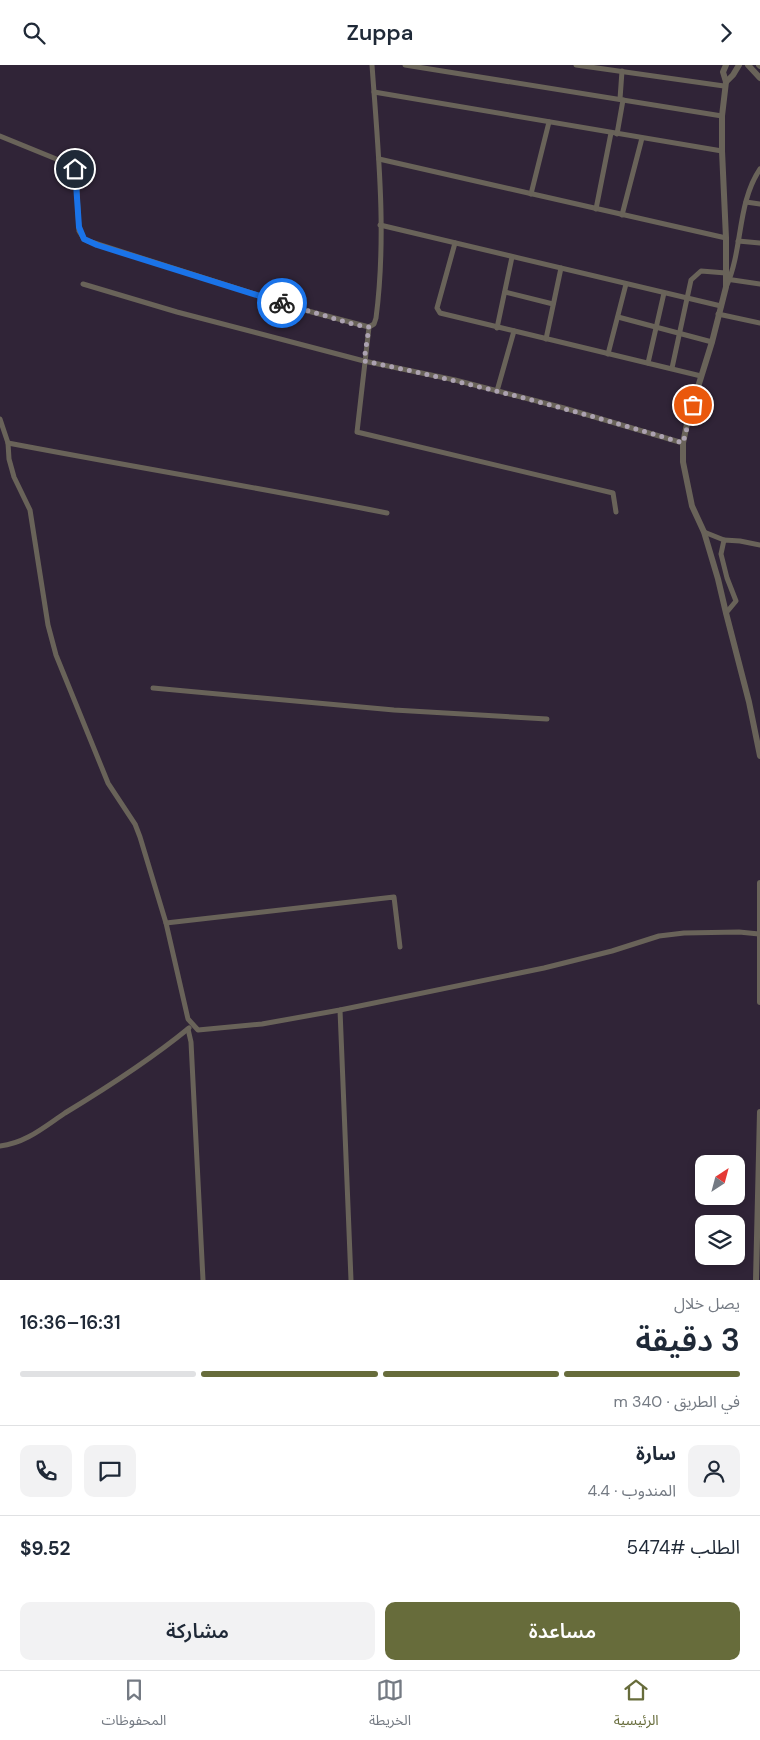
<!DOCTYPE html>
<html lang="ar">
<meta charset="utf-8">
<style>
body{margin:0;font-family:"DM Sans","Noto Sans Arabic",sans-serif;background:#f2f2f3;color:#1f2937;direction:rtl;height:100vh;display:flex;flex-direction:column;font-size:19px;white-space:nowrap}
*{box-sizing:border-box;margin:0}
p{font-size:16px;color:#747a83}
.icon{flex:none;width:28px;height:28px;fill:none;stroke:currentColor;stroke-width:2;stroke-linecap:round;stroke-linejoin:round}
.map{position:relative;height:1215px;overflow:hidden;direction:ltr}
.panel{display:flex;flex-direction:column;background:#fff;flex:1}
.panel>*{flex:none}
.needle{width:32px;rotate:36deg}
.tools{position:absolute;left:695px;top:1090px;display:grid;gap:10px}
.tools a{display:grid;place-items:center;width:50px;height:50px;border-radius:10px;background:#fff;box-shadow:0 2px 8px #0003;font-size:25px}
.pin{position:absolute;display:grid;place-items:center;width:42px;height:42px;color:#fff;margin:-21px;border:2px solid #fff;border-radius:50%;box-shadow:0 1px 5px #0007}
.courier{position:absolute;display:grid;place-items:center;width:50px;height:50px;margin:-25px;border:4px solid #1a73e8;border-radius:50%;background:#fff;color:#222;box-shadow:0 1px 6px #0007}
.head em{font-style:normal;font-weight:600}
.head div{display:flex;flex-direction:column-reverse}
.head{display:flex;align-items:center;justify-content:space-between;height:85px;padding:0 20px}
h1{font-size:32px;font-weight:600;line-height:38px}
.bar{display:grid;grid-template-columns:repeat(4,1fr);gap:8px 5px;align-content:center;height:60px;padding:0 20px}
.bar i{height:6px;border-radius:4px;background:#e0e1e3}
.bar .current{background:#676c3b}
.bar p{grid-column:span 4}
.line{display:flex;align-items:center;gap:12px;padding:0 20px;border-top:1px solid #e0e1e3}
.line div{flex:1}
.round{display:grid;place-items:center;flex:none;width:52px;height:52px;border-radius:10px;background:#f2f2f3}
.button{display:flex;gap:10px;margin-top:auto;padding:10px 20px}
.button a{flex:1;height:58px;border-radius:10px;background:#676c3b;color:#fff;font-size:20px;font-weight:600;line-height:58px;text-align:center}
.button a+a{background:#f2f2f3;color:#1f2937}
header{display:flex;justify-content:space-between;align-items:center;height:65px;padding:0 20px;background:#fff;font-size:22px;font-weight:600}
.tabs{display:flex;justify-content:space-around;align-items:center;height:70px;border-top:1px solid #e0e1e3;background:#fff;font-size:14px;color:#747a83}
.tabs a{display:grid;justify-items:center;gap:2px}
.tabs .current{color:#676c3b}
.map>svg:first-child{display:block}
</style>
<header><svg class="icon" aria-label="forward" viewBox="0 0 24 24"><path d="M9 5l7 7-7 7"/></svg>Zuppa<svg class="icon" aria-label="search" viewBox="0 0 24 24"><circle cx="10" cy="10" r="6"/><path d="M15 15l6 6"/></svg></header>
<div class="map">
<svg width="760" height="1215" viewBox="0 0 760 1215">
<rect width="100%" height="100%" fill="#302437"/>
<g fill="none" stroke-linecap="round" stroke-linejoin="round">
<g stroke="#696359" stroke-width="5">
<path d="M405,0l317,51"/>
<path d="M576,0l148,21"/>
<path d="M374,27l348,59"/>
<path d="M620,34l2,-28"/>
<path d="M617,69l6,-34"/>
<path d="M0,71l71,29 5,7 3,59 5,8 4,2 220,70 61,16 5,-3 2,-6c11,-84 2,-169 -4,-253"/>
<path d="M379,94l347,79"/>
<path d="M531,129l18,-72"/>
<path d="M746,137l14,2"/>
<path d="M596,144l15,-76"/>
<path d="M622,150l20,-77"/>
<path d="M380,160l341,81"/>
<path d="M738,176l22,2"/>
<path d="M455,178l-18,65 3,5 261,63"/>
<path d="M726,214l34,5"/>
<path d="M83,219l94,28 187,49 91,19 109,28 119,35"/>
<path d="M727,220c16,-37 10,-82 33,-116"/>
<path d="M505,227l48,12"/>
<path d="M718,249l42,9"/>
<path d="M618,252l94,25"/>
<path d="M369,262l-12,105 256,61 3,19"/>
<path d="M497,263l15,-71"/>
<path d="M546,274l15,-71"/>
<path d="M608,289l18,-70"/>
<path d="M648,298l16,-70"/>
<path d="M672,303l19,-88 10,-9 25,2"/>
<path d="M497,326l17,-60"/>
<path d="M0,354l8,24 1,16 5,18 16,33 18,115 8,30 52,128 27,41 5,13 26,86 22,96 10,11 64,-6 78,-14 204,-42 68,-17 47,-15 25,-3 55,-1 20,2"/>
<path d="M8,378c126,24 253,45 379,70"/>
<path d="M704,467l20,8"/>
<path d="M726,548l10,-12 -9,-23 -6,-24 3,-14 16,1 20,4"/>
<path d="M153,623l241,22 153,9"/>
<path d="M166,858l228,-26 6,50"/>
<path d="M340,945l11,270"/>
<path d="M188,964l3,13 12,238"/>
<path d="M0,1081c26,-3 44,-19 65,-33 43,-26 85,-53 124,-85"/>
</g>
<g stroke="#696359" stroke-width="6">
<path d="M726,0l-3,7 3,10 -4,34v35l4,87v49l-14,55 -24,77 -5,24v19l9,44 12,26 14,47 8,34 23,89 11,54"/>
<path d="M748,0l12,13"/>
<path d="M759,0l1,1"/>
<path d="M726,17l7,-7 6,-10"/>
<path d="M760,818v119"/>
<path d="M756,1215l4,-168"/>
</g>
</g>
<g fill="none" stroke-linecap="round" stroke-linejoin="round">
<path stroke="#aca2b1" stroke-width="5" stroke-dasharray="0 9" d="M282,238l74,22 13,2 -5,34c108,22 214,50 319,82l10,-38"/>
<path stroke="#1a73e8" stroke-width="6" d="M75,104l4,58 5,12 13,6 185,58"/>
</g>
</svg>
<div class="tools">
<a><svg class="needle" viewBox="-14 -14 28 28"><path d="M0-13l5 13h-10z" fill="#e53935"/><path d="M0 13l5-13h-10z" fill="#747a83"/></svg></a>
<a><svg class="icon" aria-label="layers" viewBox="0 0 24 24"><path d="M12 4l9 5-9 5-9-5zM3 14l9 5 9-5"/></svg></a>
</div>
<div class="pin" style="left:693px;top:340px;background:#ea580c"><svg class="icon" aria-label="bag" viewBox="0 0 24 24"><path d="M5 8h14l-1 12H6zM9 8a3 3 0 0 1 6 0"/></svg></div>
<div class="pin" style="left:75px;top:104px;background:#1f2937"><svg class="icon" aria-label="home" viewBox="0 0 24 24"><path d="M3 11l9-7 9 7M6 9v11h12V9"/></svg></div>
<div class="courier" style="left:282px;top:238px"><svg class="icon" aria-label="bike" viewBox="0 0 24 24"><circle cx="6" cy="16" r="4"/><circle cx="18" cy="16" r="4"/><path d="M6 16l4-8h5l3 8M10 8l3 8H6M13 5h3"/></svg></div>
</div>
<section class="panel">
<div class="head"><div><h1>3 دقيقة</h1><p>يصل خلال</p></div><em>16:31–16:36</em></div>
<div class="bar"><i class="current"></i><i class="current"></i><i class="current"></i><i></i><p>في الطريق · 340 m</p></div>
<div class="line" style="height:90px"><a class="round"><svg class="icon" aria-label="person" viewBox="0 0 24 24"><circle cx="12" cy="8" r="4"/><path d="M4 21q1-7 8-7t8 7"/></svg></a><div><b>سارة</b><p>المندوب · 4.4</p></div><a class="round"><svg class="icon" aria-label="chat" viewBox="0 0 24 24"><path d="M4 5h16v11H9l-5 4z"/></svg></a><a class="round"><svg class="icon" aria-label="phone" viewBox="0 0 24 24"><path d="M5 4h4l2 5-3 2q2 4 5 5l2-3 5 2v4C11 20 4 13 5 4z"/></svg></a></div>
<div class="line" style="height:65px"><div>الطلب #5474</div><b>$9.52</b></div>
<div class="button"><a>مساعدة</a><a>مشاركة</a></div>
</section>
<nav class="tabs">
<a class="current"><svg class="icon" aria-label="home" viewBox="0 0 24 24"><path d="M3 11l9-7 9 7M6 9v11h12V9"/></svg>الرئيسية</a>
<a><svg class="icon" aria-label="map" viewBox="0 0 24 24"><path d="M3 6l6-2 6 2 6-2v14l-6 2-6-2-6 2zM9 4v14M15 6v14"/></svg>الخريطة</a>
<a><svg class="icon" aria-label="saved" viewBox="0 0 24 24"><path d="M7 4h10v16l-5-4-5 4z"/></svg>المحفوظات</a>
</nav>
